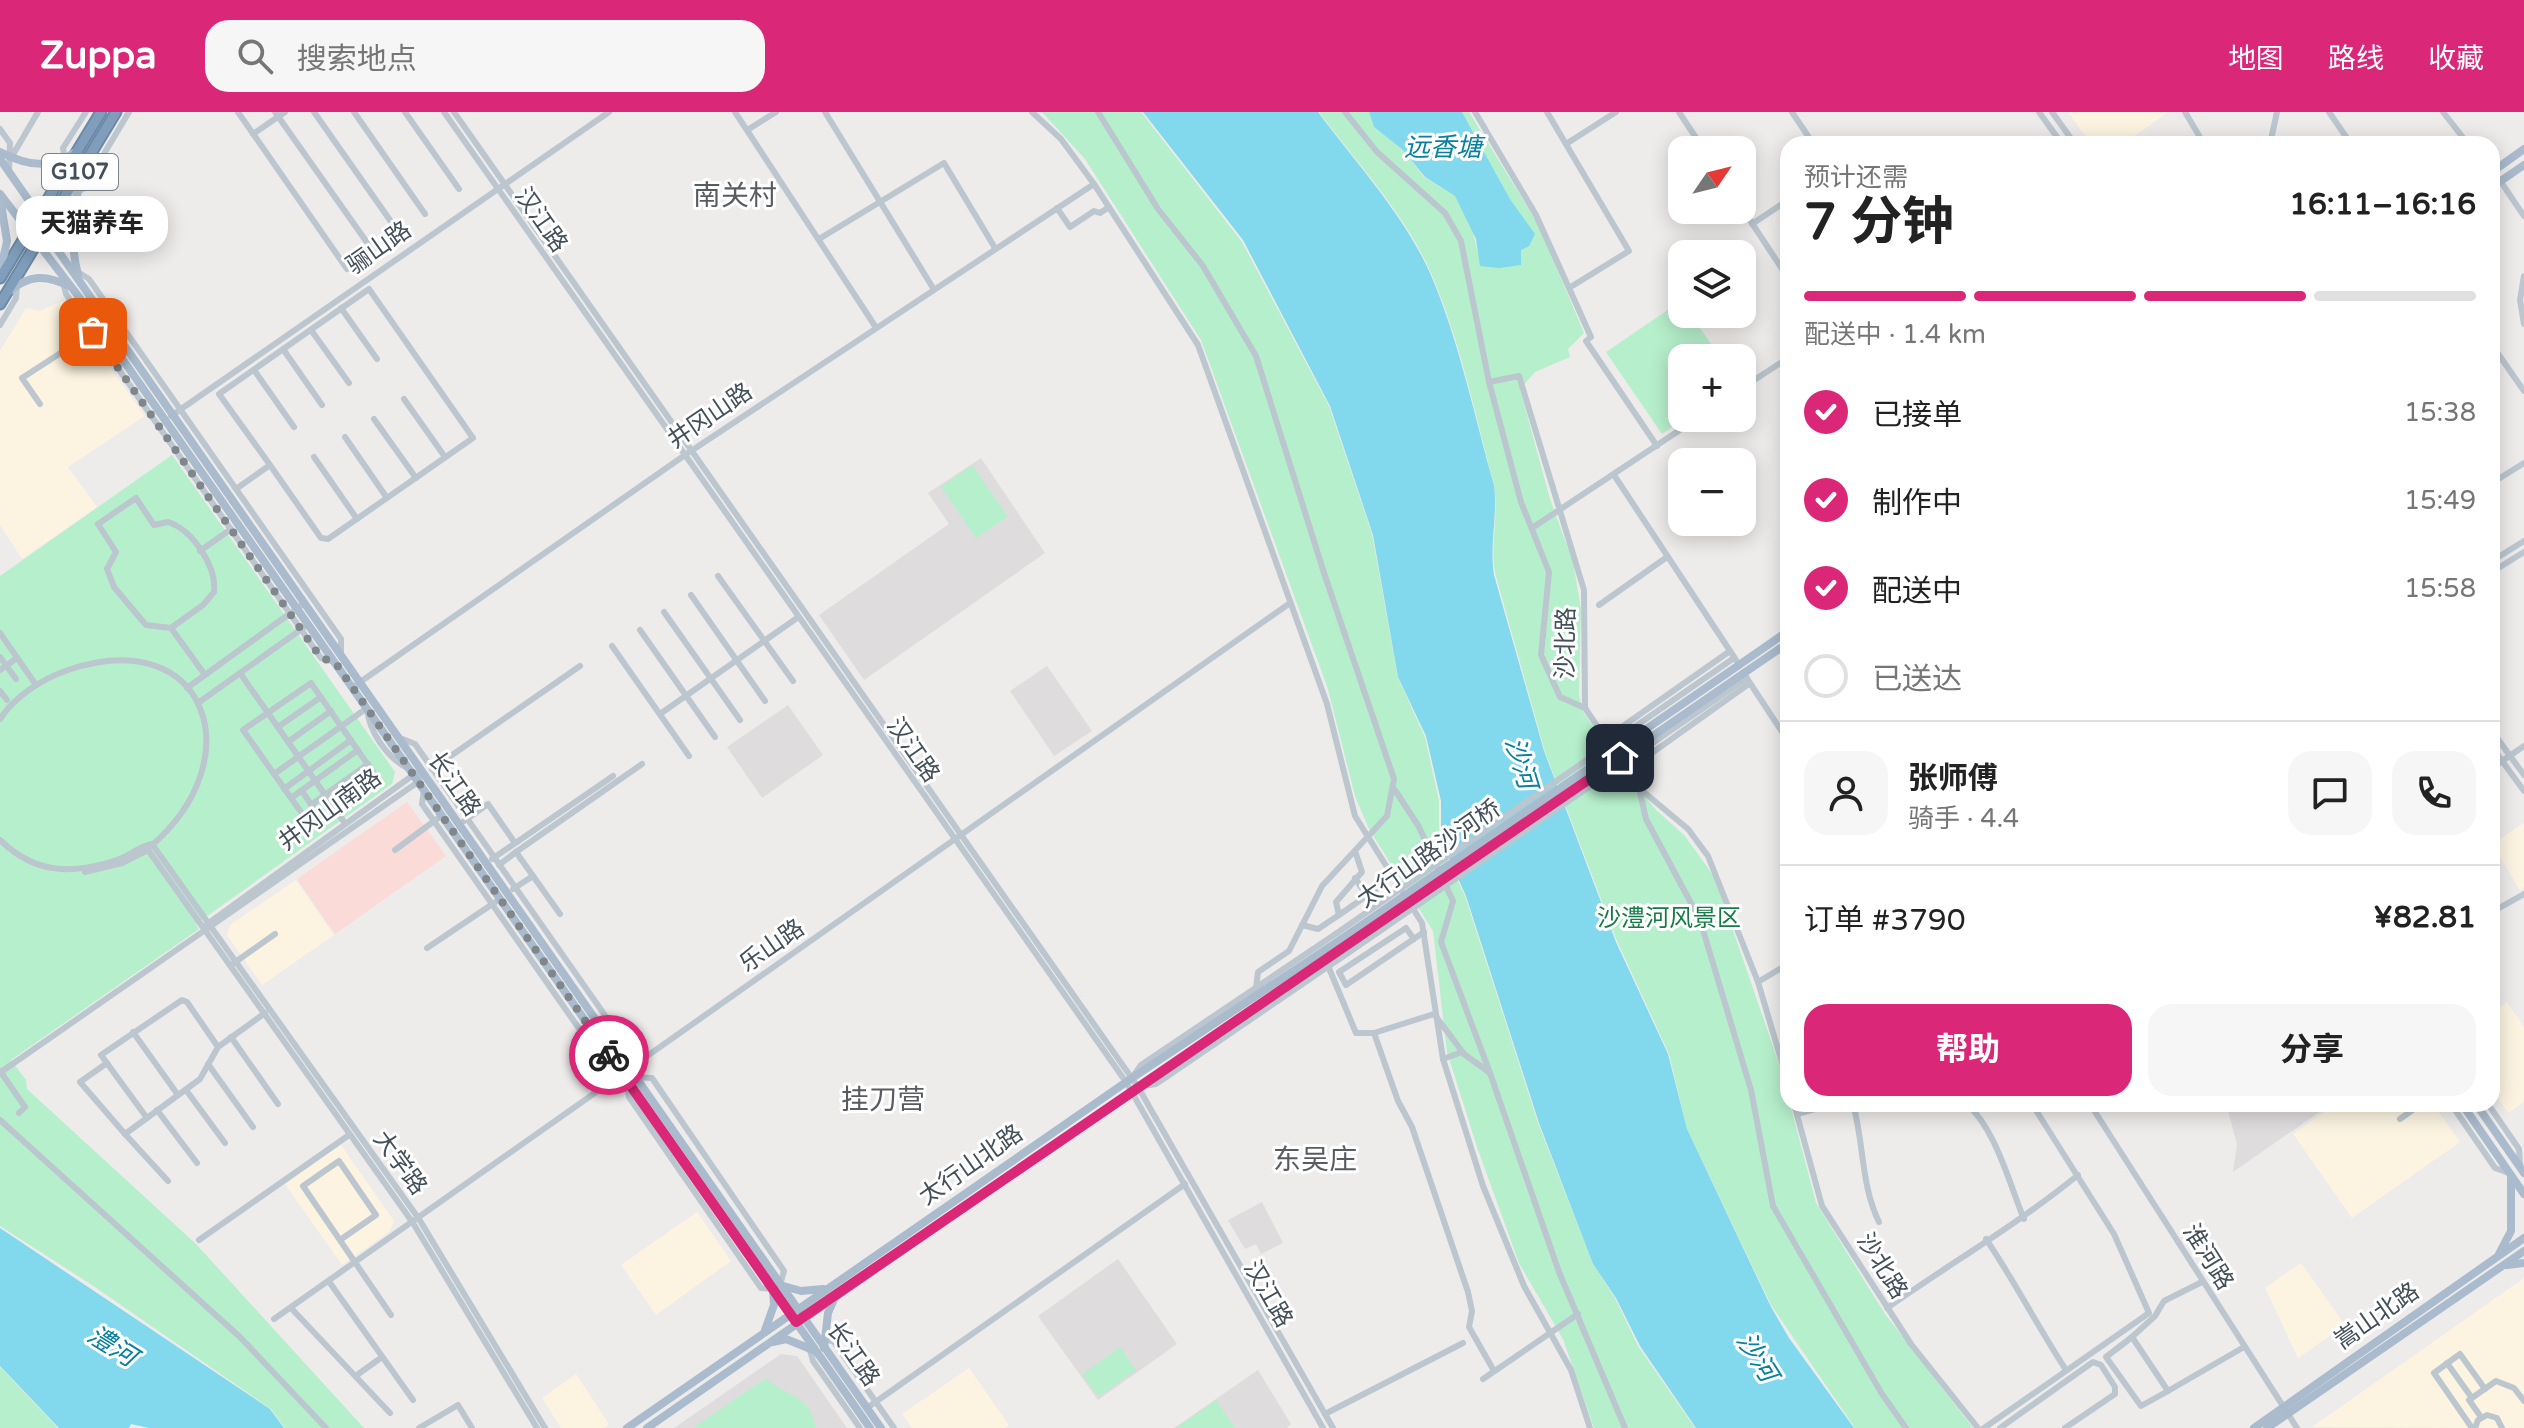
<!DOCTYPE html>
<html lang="zh">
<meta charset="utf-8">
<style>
body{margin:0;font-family:"Varela Round","Noto Sans SC",sans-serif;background:#f6f6f6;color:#222;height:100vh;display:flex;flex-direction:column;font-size:30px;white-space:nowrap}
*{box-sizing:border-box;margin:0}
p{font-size:26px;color:#767676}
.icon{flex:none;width:44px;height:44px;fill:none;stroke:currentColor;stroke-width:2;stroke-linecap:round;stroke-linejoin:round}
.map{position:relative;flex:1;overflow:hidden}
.details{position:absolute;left:1780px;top:24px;width:720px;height:976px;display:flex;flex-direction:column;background:#fff;border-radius:24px;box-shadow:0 4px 20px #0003}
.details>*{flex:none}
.needle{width:52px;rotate:55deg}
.controls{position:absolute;left:1668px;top:24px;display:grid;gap:16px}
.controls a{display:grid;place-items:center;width:88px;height:88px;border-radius:16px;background:#fff;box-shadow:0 4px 20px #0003;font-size:40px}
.pin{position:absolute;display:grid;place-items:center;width:68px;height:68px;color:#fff;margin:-34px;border-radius:16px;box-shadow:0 4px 12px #0006}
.courier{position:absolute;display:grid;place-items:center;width:80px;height:80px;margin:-40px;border:6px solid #db2777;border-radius:50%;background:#fff;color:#222;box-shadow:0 2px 10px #0007}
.bubble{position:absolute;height:56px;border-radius:24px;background:#fff;box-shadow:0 4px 20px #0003;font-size:26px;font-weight:700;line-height:56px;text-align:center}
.summary em{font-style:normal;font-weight:700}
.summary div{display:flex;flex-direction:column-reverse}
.summary{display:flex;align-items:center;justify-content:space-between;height:136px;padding:0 24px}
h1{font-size:52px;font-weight:700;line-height:60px}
.bar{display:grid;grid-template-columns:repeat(4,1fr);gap:12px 8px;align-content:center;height:96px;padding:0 24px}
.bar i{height:10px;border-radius:6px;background:#e0e0e0}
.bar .active{background:#db2777}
.bar p{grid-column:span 4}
.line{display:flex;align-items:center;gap:20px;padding:0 24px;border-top:2px solid #e0e0e0}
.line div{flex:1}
.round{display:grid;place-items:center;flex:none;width:84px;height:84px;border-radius:24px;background:#f6f6f6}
ol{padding:0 24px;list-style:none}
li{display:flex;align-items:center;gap:24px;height:88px}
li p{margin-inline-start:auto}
li .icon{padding:8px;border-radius:50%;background:#db2777;color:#fff;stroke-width:4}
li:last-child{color:#767676}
li i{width:44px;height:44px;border:4px solid #e0e0e0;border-radius:50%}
.cta{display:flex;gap:16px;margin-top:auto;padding:16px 24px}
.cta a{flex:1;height:92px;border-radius:24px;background:#db2777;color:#fff;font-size:32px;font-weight:700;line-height:92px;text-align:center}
.cta a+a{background:#f6f6f6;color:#222}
header{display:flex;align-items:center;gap:48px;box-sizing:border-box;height:112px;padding:0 40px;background:#db2777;color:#fff}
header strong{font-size:38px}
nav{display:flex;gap:44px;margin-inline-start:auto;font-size:28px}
.search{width:560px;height:72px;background:#f6f6f6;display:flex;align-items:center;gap:20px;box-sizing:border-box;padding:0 28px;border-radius:24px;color:#767676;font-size:30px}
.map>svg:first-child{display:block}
</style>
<header>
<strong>Zuppa</strong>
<div class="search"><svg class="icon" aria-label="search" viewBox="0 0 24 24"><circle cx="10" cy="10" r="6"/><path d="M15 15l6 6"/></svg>搜索地点</div>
<nav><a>地图</a><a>路线</a><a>收藏</a></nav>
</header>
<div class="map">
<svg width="2524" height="1316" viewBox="0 0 2524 1316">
<rect width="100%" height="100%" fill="#eeebeb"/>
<g fill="#fcf4e1">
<path d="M2068,0h100l-44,32h-33z"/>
<path d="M62,189l83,115 -77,51 29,40 -75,52 -22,-34v-174l26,-43 14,3z"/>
<path d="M2524,711v64l-4,3 -28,-46z"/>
<path d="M296,768l38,55 -72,50 -35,-50 3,-10z"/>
<path d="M2507,890l17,25v75l-16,11 -16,-24v-77z"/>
<path d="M2336,992h97l27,38 -108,76 -59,-84z"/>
<path d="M341,1033l53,76 -5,11 -47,33 -57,-81z"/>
<path d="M697,1100l34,49 -75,54 -35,-50z"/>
<path d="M2301,1151l44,62 -47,33 -33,-70z"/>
<path d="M2524,1166v150l-212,-1z"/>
<path d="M969,1256l40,57 -5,3h-92l-10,-14z"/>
<path d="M576,1262l33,50 -6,4h-42l-19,-30z"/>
</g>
<g fill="#dfdcdd">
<path d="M981,346l64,95 -181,127 -45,-65 130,-91 -21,-31z"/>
<path d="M1047,554l45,65 -38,25 -44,-65z"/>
<path d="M788,593l35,50 -61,43 -35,-51z"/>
<path d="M2226,992h105l-98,68 4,-28z"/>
<path d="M1262,1090l21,41 -22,11 -5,-10 -11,5 -17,-29z"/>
<path d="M1118,1147l59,85 -79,56 -60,-84z"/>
<path d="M781,1242l16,2 50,72h-173z"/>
<path d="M1258,1258l33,54 -4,4h-113z"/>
</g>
<path fill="#fbdbd8" d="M407,690l39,54 -111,78 -38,-55z"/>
<g fill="#b6efcb">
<path d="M1042,0h99l101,130 87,164 43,128 26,144 27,59 14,64v40l26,55 73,227 55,141 22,34 23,48 57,82h-101l-31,-89 -44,-76 -42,-116 -30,-95 -14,-121 -64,-102 -14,-33 -27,-107 -127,-349 -116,-181z"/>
<path d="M1319,0h50l5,15 29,23 21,27 31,19 17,32 7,29 42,-2v-6l14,-15 -25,-35 -48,-87h7l70,114 45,107 -16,16 2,8 -35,15 -15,17 30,110 23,63 8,47 -2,85 4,18 31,45 42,53 29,26 30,42 66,192 35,133 69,111 88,114h-118l-84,-123 -84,-176 -18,-75 -52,-113 -72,-189 -50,-179c-5,-30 4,-58 -1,-89 -19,-70 -34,-144 -63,-211 -25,-58 -74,-110 -112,-161z"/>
<path d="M1681,189l1,13h8l31,44h-39v60h3l-23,16 -56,-82z"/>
<path d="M172,343l223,317 -3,12 -196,140 3,5 -188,131 15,20 1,9 169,155 168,184h-79l-14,-19 -179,-124 -92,-59v-650z"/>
<path d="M972,353l36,52 -32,21 -35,-51z"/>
<path d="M1120,1235l16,23 -37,27 -17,-22z"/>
<path d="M0,1255l58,61h-58z"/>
<path d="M766,1266c19,20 43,13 50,50h-123z"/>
<path d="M1216,1288l19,28h-59z"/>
</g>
<g fill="#82d8ed">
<path d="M1143,0h175c38,51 86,103 112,161 29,67 44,142 64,212 4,31 -5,59 0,90l50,176 72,191 52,112 19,75 84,178 18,31 65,90h-158l-56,-82 -24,-48 -23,-34 -54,-141 -73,-227 -25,-55v-40l-15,-65 -28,-59 -25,-142 -43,-129 -87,-166z"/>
<path d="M1369,0h93l48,87 25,35 -6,12 -8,4v15l-22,3 -19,-2 -4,-27 -21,-43 -30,-19 -22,-27 -29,-23z"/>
<path d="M0,1116l270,181 14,19h-135l-18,-4 -2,4h-70l-59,-62z"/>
</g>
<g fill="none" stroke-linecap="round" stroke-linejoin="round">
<g stroke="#6c89a8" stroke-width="13">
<g id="highway">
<path d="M0,166l101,-166"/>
<path d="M0,192l116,-192"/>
</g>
</g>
<g stroke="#bbc6ce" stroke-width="6">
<path d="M238,0l109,157"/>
<path d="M275,0l98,139"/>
<path d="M314,0l85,121"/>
<path d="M354,0l71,102"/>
<path d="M405,0l54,77"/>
<path d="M444,0l682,970 197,346"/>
<path d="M454,0l684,975 195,341"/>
<path d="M735,0l140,214"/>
<path d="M825,0l108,176"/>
<path d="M1032,0l29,27 33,45 104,161 129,359 28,112 67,107 21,136 40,127 41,100 47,84 19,58"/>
<path d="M1098,0l60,97 45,57 53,90 68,217 70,206 -7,37 -65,70 -33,65 -31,21 -3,24"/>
<path d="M1345,0l32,40 68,61 16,28 28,141 32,120 28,70 -8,83 19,42 25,11"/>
<path d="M1475,0l61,103 33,73"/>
<path d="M1547,0l82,139 -60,37 22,49 -5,4 71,105"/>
<path d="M1679,0l25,38"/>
<path d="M1792,0l18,27 -3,5"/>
<path d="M2039,0l23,32"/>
<path d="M2052,0l23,32"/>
<path d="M2185,0l19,32"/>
<path d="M2329,0l22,32"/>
<path d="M2443,0l25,32"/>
<path d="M0,17l10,14 -1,29"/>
<path d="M749,17l27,-17"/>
<path d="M253,22l32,-22"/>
<path d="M1566,32l50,-32"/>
<path d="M2270,32l7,-32"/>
<path d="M11,46l27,-46"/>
<path d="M1788,47v4"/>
<path d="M65,49l-2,-13 23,-36"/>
<path d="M2501,70l23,34"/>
<path d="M1788,76v8"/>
<path d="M64,85l19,-8 46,-77"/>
<path d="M1057,96l13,19 24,-16 6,2 9,-6"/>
<path d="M1742,96l46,70"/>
<path d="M1752,112l36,-24"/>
<path d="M819,127l125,-76 51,85"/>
<path d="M76,159l13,8 252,360v14"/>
<path d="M2524,164l-4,24 4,24"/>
<path d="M63,170l3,12 255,364 14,4"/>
<path d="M341,196l36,51"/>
<path d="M0,213l16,-27 1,-13"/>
<path d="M311,218l38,53"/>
<path d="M2492,233l32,46"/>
<path d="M283,237l39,56"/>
<path d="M254,258l40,57"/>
<path d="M1489,270l30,-6 65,214 1,118 54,80 49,41 20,27 50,126 30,101"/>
<path d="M1742,276l46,-30"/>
<path d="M404,287l41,58"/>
<path d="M40,292l-18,-26 71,-46"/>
<path d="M171,304l438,-304"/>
<path d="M374,307l42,59"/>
<path d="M345,325l42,61"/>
<path d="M314,345l43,62"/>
<path d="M1614,363l122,185"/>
<path d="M2492,371l32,-20"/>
<path d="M236,377l34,-24 51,73 7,1 145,-101 -104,-149 -150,105 51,71"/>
<path d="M1532,416l166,-110"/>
<path d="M200,439l31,-22"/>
<path d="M2492,449l32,-20"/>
<path d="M2492,460l32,-20"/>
<path d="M718,464l75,105"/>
<path d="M691,483l74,106"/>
<path d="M1599,493l68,-48"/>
<path d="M664,500l76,108"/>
<path d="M171,516l32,-23 11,-13c3,-25 -21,-62 -46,-70l-14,3 -18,-27 -38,26 18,28 -9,17 7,18 32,38 25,3 34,47"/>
<path d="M640,518l75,107"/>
<path d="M0,521l36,52"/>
<path d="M612,534l77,110"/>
<path d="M0,545l16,22"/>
<path d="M0,558l17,-12"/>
<path d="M240,561l104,149"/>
<path d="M1746,565l42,64"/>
<path d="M311,571l64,92 -67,47 -65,-92z"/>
<path d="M353,575l332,-232 409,-271"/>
<path d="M187,576l116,-84"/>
<path d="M0,579l7,9"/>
<path d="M198,591l105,-75"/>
<path d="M660,602l137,-96"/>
<path d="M0,607c15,-23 42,-40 68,-49 139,-47 185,89 83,176"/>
<path d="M278,615l43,-30"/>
<path d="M2492,619l32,44"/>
<path d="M400,626l15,6 210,300 -3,13"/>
<path d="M1606,626l124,-87"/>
<path d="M288,630l43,-31"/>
<path d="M2492,635l32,44"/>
<path d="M2492,656l32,-22"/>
<path d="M432,657l148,-103"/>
<path d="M1628,658l122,-87"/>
<path d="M274,662l93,-66c2,24 20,50 42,61"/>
<path d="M1639,676l7,31 54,101 51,170 22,116 109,188 24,34"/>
<path d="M284,677l67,-49"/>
<path d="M424,678l-2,14 179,256 13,3"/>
<path d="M1395,678l24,37 18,40"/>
<path d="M302,679l16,24"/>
<path d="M291,686l67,-48"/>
<path d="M311,693l57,-41"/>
<path d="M464,709l24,-17 27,39"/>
<path d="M0,728c35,34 72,35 117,20 13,-4 22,-14 35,-16l267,375 126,209"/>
<path d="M395,738l46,-34"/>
<path d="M492,747l121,-83"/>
<path d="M499,753l17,-13"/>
<path d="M85,760l37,-9 26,-13 265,373 124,205"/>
<path d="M1355,766l12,18"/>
<path d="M1445,772l8,17 -12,41 49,131"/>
<path d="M513,777l20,-13"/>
<path d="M2492,800l32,-18"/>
<path d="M560,802l-44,-62 126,-88"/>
<path d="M1339,803l46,-32"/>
<path d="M206,813l210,-152"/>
<path d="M1302,813l16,4 21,-14 -3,-13 26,-30 -7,-21"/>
<path d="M1414,827l-8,-11 -67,44 7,13 78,-53"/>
<path d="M427,836l73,-49"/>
<path d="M1326,849l30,72h18l60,-19 30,40 26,19 69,199 66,156"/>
<path d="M234,851l41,-29"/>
<path d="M1758,870l30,-18"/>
<path d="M133,920l45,63"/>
<path d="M1374,921l24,68 14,26 56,165 4,19 -3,16 25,44"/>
<path d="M231,925l47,67"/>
<path d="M218,935l-31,-45 -5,-2 -81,55 46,63 53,-39 18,-32 47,-34"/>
<path d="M1443,947l19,-7"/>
<path d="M107,951l-27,19 45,52 22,-16"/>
<path d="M208,952l45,63"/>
<path d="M0,959l25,36 -6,6"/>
<path d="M1,960l417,-290 4,-9"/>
<path d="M1134,963l7,-10 196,-132"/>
<path d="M636,965l16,1 132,193 -4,14"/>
<path d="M627,970l2,15 132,191 12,1"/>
<path d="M1142,974l14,-2 192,-131"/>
<path d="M186,978l39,53"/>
<path d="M1794,992l28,102 89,138 67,84"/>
<path d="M1853,992c11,39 8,82 26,118"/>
<path d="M1967,992c29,26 42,79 57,115"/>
<path d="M2090,992l207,324"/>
<path d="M2451,992l44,64 14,5"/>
<path d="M2488,992l31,45 1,18"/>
<path d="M157,998l40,53"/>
<path d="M1797,1002l36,-10"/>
<path d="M2400,1007l21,-15"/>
<path d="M0,1008l240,217 86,91"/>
<path d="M125,1022l43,47"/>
<path d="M1986,1127c29,43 52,88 80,131"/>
<path d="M199,1128l150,-105"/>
<path d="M340,1128l36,-25 -37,-54 -36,25 88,129"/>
<path d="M2202,1170l-38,19 -9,15 -23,21 36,54 76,-44"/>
<path d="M330,1171l83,117"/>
<path d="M291,1196l99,105"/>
<path d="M1887,1196c64,-45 131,-84 191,-133"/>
<path d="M274,1207l1016,-716"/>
<path d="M2132,1225l-26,20 35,49 27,-15"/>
<path d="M823,1226l11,4 60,86"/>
<path d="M809,1235l4,14 47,67"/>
<path d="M2447,1251l25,35"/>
<path d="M357,1263l25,-18"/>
<path d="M1483,1267l95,-65"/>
<path d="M867,1296l318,-224"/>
<path d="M1325,1302l138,-71"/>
<path d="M2481,1305l-12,-17 27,-19 18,7 10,13"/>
<path d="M419,1316l39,-23 14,23"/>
<path d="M1984,1316l165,-115 -35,-79 -82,-130"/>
<path d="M2000,1316l93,-66 8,3 14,22v7l-50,34"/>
<path d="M2472,1316l-38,-55 26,-19 25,35"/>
<path d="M2475,1316l3,-8 9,-5 10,3 5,10"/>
</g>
<g stroke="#a9bbcc" stroke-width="8">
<path d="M0,40c28,14 49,17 76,0"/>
<path d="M0,47l39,56 6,17 836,1196"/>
<path d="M2492,60l32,-23"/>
<path d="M2492,75l32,-22"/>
<path d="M0,82l79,103 791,1131"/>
<path d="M0,161l7,-32 -7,-43"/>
<path d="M78,163c-9,-36 -7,-69 6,-104"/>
<path d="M9,179c21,-16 36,-17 60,-5"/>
<path d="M1739,553l49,-34"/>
<path d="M1744,561l44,-30"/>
<path d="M2462,992l62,90"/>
<path d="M2476,992l48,69"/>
<path d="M2499,1142l12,-23v-52"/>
<path d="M2507,1153l17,-2"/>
<path d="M780,1173l21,6 22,-2"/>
<path d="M765,1218l9,-25 -1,-15"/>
<path d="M773,1230l13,-3 27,11"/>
<path d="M824,1236l4,-35 8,-18"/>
<path d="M627,1316l505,-350 208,-138"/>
<path d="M647,1316l485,-337 213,-143"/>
<path d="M2254,1316l270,-190"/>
<path d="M2267,1316l257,-177"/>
</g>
<use href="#highway" stroke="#809ebc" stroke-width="9"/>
<g stroke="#bbc6ce" stroke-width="6">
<path d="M1337,821l397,-275"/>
<path d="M1348,841l399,-275"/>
</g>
<g stroke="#a9bbcc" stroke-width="8">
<path d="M1340,828l399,-275"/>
<path d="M1345,836l399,-275"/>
</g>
</g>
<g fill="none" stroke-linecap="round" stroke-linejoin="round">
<path stroke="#7f868c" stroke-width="8" stroke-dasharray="0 14.4" d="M93,220l228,326 14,4 4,6 270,387"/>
<path stroke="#db2777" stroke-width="10" d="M609,943l187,267 824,-564"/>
</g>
<g text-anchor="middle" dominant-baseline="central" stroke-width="6" stroke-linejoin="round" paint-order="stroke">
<rect fill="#fff" stroke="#7b848b" stroke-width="2" x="42" y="42" width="76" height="36" rx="6"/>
<g font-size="22" font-weight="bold" fill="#434f59">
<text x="80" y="60">G107</text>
</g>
<g font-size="24" fill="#434f59" stroke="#fff">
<text transform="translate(541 108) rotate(55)">汉江路</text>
<text transform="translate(379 136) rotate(-35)">骊山路</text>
<text transform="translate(710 304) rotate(-34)">井冈山路</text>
<text transform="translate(1566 531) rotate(-89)">沙北路</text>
<text transform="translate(913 638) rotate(55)">汉江路</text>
<text transform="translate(454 672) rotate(55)">长江路</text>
<text transform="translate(330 698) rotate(-36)">井冈山南路</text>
<text transform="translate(1429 742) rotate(-35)">太行山路沙河桥</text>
<text transform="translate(772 834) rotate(-35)">乐山路</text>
<text transform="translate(400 1051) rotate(54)">大学路</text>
<text transform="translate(971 1053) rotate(-35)">太行山北路</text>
<text transform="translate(2208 1145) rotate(58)">淮河路</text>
<text transform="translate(1882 1154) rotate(58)">沙北路</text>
<text transform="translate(1268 1182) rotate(60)">汉江路</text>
<text transform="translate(2377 1204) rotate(-35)">嵩山北路</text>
<text transform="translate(853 1242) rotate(55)">长江路</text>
</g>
<g font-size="24" fill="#147a46" stroke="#fff">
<text x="1669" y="806">沙澧河风景区</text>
</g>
<g font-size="26" font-style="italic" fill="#08819f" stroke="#fff">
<text x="1443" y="35">远香塘</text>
<text transform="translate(1521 651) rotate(73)">沙河</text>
<text transform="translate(112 1234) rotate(32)">澧河</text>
<text transform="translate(1757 1245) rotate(58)">沙河</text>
</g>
<g font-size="28" fill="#585c60" stroke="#fff">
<text x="735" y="84">南关村</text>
<text x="883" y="988">挂刀营</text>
<text x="1315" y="1048">东吴庄</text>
</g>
</g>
</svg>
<div class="controls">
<a><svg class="needle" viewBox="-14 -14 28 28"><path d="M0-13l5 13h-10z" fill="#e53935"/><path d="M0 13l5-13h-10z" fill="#767676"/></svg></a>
<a><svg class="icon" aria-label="layers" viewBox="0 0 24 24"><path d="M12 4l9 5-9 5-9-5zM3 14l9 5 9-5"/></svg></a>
<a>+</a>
<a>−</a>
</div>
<div class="pin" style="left:93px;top:220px;background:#ea580c"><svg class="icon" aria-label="bag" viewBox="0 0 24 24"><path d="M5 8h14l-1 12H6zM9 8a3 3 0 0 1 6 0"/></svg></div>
<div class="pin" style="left:1620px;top:646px;background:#1f2937"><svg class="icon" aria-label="home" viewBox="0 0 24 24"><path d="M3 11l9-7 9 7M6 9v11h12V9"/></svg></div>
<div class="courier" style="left:609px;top:943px"><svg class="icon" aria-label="bike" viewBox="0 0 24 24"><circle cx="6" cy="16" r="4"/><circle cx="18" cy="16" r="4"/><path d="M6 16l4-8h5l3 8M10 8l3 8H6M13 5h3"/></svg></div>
<div class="bubble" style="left:16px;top:84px;width:152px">天猫养车</div>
<section class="details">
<div class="summary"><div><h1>7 分钟</h1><p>预计还需</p></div><em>16:11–16:16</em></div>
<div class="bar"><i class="active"></i><i class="active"></i><i class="active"></i><i></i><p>配送中 · 1.4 km</p></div>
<ol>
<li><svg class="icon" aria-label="check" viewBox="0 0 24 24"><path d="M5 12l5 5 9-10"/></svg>已接单<p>15:38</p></li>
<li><svg class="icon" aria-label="check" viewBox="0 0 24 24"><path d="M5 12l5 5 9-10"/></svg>制作中<p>15:49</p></li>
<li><svg class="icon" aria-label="check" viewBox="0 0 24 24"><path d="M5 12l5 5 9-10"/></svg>配送中<p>15:58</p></li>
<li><i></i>已送达</li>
</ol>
<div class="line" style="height:144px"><a class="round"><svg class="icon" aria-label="person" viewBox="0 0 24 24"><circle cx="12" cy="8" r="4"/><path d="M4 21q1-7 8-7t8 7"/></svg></a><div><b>张师傅</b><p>骑手 · 4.4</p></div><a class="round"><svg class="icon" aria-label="chat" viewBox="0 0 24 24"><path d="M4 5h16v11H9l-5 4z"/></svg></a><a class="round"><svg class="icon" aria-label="phone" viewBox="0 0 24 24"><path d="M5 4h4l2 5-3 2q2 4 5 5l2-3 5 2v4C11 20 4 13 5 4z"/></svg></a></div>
<div class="line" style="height:104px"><div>订单 #3790</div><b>¥82.81</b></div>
<div class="cta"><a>帮助</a><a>分享</a></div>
</section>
</div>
